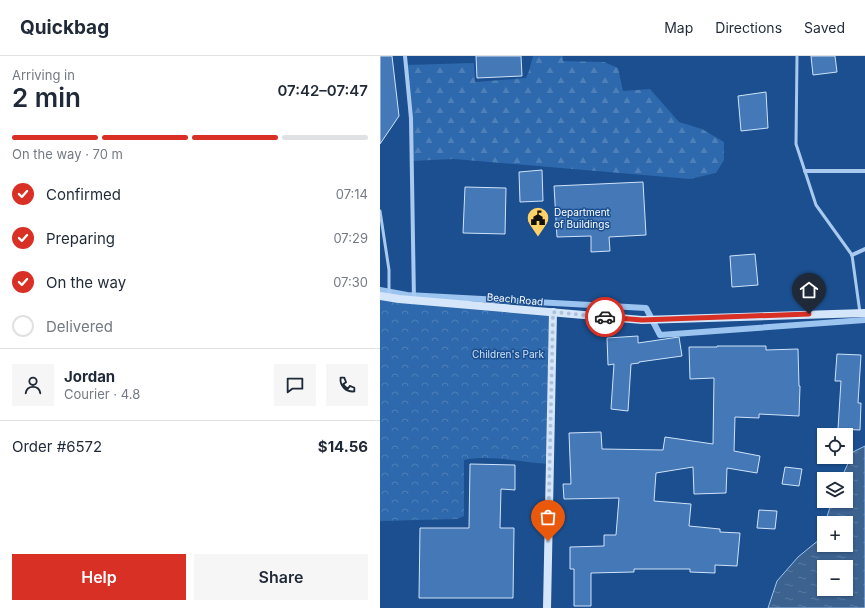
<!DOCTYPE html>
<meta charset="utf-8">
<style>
body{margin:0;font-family:Inter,sans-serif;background:#f6f6f7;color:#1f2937;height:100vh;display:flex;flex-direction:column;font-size:15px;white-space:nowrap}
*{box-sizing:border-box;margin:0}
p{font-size:13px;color:#747a83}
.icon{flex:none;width:22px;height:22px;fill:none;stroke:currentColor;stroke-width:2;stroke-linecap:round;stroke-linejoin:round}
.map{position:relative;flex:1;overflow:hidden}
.details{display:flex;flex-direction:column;background:#fff;width:380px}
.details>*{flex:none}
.buttons{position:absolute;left:437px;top:372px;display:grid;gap:8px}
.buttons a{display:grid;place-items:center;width:36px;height:36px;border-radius:0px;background:#fff;box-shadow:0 1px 3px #0004;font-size:20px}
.pin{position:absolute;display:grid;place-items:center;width:34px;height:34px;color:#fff;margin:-41px -17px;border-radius:50% 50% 50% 0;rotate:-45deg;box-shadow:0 0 4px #0007}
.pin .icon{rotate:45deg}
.courier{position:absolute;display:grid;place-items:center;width:40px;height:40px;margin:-20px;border:3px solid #d93025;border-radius:50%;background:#fff;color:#222;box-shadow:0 1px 5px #0007}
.headline em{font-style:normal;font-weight:600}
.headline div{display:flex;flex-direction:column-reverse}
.headline{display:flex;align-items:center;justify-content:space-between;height:68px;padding:0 12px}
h1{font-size:26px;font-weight:600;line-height:30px}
.bar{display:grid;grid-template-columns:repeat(4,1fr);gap:6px 4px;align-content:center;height:48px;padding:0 12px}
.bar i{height:5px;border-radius:3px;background:#e0e1e3}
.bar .selected{background:#d93025}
.bar p{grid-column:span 4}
.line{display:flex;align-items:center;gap:10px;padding:0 12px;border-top:1px solid #e0e1e3}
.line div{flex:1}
.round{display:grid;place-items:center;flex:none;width:42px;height:42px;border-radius:0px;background:#f6f6f7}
ol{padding:0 12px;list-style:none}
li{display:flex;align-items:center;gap:12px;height:44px}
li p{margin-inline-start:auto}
li .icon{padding:4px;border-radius:50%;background:#d93025;color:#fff;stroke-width:4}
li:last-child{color:#747a83}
li i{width:22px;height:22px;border:2px solid #e0e1e3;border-radius:50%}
.cta{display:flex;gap:8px;margin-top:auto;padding:8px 12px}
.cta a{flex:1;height:46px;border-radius:0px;background:#d93025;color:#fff;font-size:16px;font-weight:600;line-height:46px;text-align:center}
.cta a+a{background:#f6f6f7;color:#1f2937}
header{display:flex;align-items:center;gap:24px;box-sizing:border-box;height:56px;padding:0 20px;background:#fff;border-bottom:1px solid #e0e1e3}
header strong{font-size:19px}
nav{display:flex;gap:22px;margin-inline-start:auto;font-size:14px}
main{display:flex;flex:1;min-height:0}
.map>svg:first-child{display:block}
</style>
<header>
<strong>Quickbag</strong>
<nav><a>Map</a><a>Directions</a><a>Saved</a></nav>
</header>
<main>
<section class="details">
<div class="headline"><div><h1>2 min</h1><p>Arriving in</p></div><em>07:42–07:47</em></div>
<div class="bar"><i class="selected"></i><i class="selected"></i><i class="selected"></i><i></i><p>On the way · 70 m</p></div>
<ol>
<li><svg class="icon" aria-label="check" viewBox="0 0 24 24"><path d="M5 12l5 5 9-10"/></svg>Confirmed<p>07:14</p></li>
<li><svg class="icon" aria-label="check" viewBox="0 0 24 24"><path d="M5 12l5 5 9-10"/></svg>Preparing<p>07:29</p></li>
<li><svg class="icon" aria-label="check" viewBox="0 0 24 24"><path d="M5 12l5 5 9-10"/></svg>On the way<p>07:30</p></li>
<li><i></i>Delivered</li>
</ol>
<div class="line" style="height:72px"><a class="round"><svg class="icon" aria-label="person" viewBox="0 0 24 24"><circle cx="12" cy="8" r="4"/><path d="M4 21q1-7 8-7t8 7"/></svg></a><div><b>Jordan</b><p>Courier · 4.8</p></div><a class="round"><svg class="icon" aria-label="chat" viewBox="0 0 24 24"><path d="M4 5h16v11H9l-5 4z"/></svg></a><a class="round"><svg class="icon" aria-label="phone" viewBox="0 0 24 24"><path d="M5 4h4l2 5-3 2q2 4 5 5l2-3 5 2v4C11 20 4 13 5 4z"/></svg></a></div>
<div class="line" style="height:52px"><div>Order #6572</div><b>$14.56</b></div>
<div class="cta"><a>Help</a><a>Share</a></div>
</section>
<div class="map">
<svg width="485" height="552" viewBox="0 0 485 552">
<defs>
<pattern id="forest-firs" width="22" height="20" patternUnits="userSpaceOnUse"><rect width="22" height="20" fill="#2e69ad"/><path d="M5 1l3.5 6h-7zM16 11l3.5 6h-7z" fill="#4d80b9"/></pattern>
<pattern id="park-crowns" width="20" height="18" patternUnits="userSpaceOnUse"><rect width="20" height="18" fill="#2e69ad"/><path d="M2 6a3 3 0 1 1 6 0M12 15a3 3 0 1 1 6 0" fill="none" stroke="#4d80b9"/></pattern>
<pattern id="water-ripples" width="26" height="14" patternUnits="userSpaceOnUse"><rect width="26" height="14" fill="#3c6290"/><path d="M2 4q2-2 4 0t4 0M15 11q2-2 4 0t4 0" fill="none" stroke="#597aa1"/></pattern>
</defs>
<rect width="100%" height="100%" fill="#1b4f8f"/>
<path fill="url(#forest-firs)" d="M153,0h30v5l41,1 14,6 5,23 27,-2 29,33 23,7 22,13v18l-8,13 -26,6 -236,-20 -43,2 -5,-96 68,-2 1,19 51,-4 3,-7z"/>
<path fill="url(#park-crowns)" d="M0,240l173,16 -3,152c-28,-1 -59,-10 -86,-4v56l-7,3 -77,2z"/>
<path fill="url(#water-ripples)" stroke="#9cc4f0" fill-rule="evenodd" d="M485,390v162h-97l9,-27 21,-24 22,-18 4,-13v19h22v-22h-21l7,-22h14v-22h-5l12,-27zM444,511h22v22h-22z"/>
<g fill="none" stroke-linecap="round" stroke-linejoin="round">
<path stroke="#9cc4f0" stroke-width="6" d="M0,234l27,5 239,13 14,27 205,-15"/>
</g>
<g fill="#4478b7" stroke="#cfe3fa">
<path d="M0,0h12l7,60 -19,28z"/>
<path d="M96,0h45l1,20 -45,2z"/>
<path d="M431,0h24l2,16 -24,3z"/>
<path d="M386,36l2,36 -27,3 -3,-35z"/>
<path d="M162,114l1,31 -23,1 -1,-30z"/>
<path d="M263,126l3,53 -37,2 1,14 -19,1v-16l-34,1 -3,-51z"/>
<path d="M85,131l41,1 -1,46 -42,-1z"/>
<path d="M375,198l3,31 -26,2 -2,-31z"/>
<path d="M258,280v7l41,-6 3,19 -43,6v1l-8,1 -3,47 -17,-2 3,-45 -6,1 -1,-27z"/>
<path d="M337,290h49v4l32,-1 1,37h1l-1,30 -40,-2v4l-24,-1 -1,34 26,5 -3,17 -30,-5 -1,25 -32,1 -1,-27 -37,6 -2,28 37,3 -2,22 31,3v3l20,1 -3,33 -22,-1v8l-25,-1v-3h-56v3l-43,1v33h-17v-37h-4v-22l34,-1v-11h12l3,-37 -55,1 -1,-15h8l-2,-51 32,-1 1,17 61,1 2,-13 48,7 1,-66 -24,1 -1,-32h28z"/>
<path d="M457,298l24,1 -3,48h3l-1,27 -22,-1 3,-48h-6z"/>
<path d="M90,408l45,1v25l-14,-1 -1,39h14l-1,70h-94l1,-70h49z"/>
<path d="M405,411l17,2 -3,17 -17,-2z"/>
<path d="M379,454l18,1 -2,18 -18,-1z"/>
</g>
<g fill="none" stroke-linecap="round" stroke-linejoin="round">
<g stroke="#a9c9ee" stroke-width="3">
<path d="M417,0l-1,88 20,61 36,50 8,58"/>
<path d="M0,155l9,59v26"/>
</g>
<g stroke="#a9c9ee" stroke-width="4">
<path d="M25,0l6,62 3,182"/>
<path d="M425,115h60"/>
<path d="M472,199l13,-6"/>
</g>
<g stroke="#d6e6fa" stroke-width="8">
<path d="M0,240l19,3 243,21 223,-7"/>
<path d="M167,552l6,-296"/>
</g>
</g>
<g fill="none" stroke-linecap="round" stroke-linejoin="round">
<path stroke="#afc1d8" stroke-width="4" stroke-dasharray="0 7.2" d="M168,485l5,-229 52,5"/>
<path stroke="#d93025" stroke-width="5" d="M225,261l37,3 167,-6"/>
</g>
<defs>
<g id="civic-pin" transform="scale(1.15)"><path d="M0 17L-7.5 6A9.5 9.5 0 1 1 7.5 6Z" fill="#ffd166" stroke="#1b4f8f"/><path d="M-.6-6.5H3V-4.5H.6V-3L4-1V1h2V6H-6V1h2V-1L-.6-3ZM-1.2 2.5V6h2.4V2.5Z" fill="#111"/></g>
</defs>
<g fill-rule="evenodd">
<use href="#civic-pin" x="158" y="162"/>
</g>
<g text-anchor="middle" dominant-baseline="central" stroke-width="3" stroke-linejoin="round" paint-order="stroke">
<g font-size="10" fill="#fff" stroke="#1b4f8f" text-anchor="start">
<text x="174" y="156">Department<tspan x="174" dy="12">of Buildings</tspan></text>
</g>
<g font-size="10" fill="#fff" stroke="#1b4f8f">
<text transform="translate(135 243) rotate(5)">Beach Road</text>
</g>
<g font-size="10" fill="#cfe3fa" stroke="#1b4f8f">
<text x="128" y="298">Children's Park</text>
</g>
</g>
</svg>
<div class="buttons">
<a><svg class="icon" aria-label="locate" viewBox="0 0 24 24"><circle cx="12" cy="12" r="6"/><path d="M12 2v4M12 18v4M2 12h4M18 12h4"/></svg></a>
<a><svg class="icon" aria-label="layers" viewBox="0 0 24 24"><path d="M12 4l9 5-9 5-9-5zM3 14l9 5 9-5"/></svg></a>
<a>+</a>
<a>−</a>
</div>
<div class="pin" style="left:168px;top:485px;background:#ea580c"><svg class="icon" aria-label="bag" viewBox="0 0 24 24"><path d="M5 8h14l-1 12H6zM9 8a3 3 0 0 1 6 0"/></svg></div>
<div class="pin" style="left:429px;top:258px;background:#1f2937"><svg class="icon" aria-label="home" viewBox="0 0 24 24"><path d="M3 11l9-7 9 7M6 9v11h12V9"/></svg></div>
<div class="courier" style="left:225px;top:261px"><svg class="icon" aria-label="car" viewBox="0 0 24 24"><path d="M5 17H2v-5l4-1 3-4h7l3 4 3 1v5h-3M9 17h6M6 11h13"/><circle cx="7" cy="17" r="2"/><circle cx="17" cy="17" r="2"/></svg></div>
</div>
</main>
